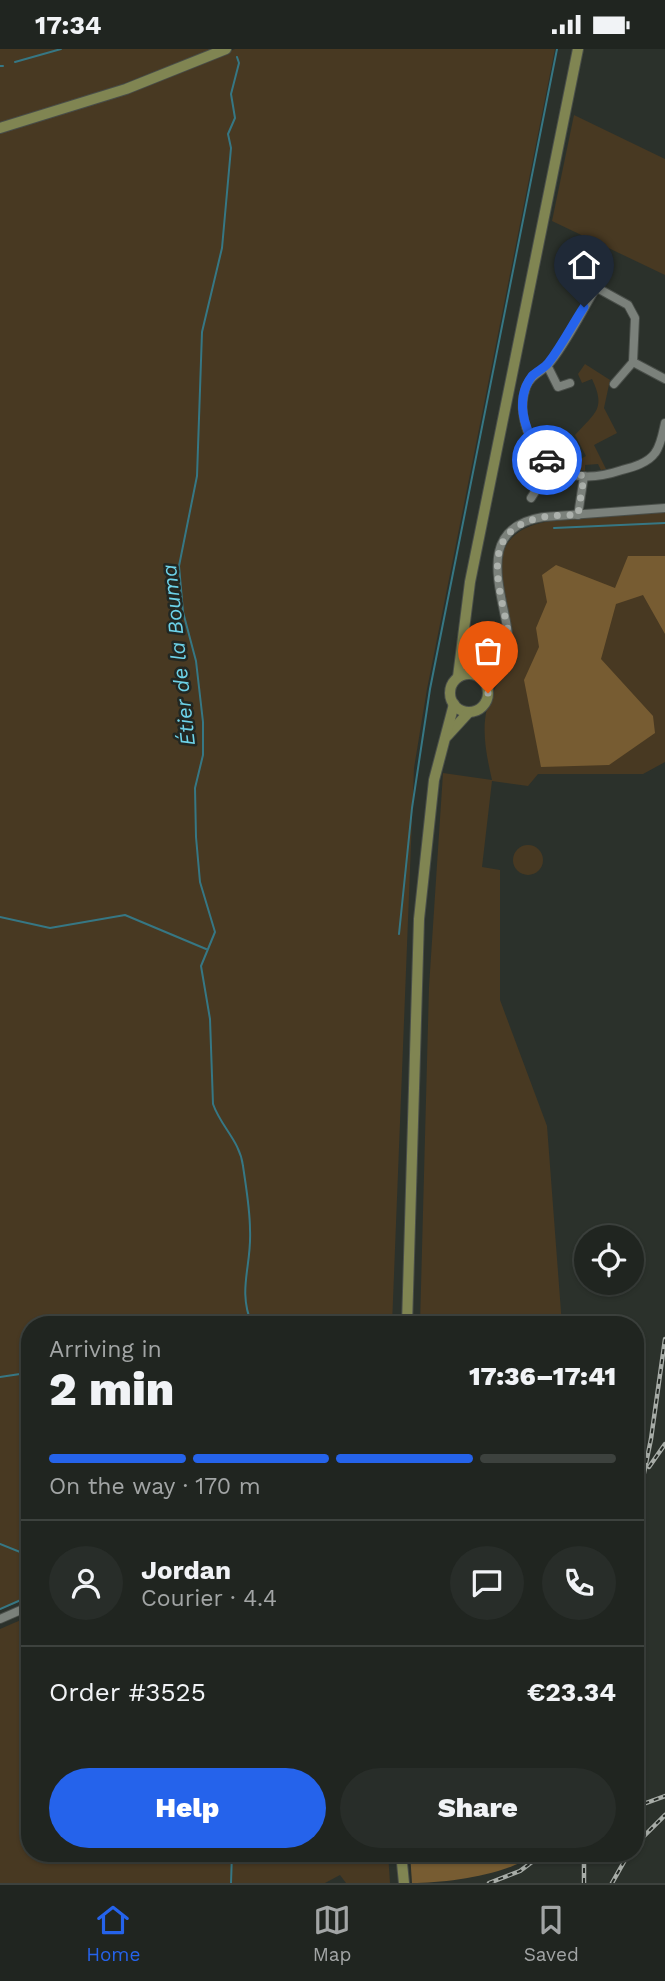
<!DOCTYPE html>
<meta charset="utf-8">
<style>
body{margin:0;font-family:"Work Sans",sans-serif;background:#282d29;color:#f1f3f6;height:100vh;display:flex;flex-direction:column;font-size:26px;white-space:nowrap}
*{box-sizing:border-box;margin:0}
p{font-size:23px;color:#a2a5a5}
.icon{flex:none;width:38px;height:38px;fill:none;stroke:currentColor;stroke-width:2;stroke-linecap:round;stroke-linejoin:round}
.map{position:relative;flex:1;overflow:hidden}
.side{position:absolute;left:21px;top:1267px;width:623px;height:546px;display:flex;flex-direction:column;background:#202520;border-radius:28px;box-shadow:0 2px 5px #0004,0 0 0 2px #3d423e}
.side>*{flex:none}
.controls{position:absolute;left:574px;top:1176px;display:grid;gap:14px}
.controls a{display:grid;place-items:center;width:70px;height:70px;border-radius:50%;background:#202520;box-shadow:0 2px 5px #0004,0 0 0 2px #3d423e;font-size:35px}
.pin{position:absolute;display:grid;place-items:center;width:60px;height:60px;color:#fff;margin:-72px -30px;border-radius:50% 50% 50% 0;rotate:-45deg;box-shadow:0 0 7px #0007}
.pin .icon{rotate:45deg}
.courier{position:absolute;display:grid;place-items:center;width:70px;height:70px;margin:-35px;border:5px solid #2563eb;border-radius:50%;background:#fff;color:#222;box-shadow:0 2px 9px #0007}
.head em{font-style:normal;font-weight:800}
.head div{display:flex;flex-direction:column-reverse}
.head{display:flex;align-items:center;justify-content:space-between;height:119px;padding:0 28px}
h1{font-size:46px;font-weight:800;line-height:52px}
.bar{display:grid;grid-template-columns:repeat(4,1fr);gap:10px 7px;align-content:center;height:84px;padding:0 28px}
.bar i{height:9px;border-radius:5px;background:#3d423e}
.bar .on{background:#2563eb}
.bar p{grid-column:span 4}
.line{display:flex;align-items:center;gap:18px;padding:0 28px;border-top:2px solid #3d423e}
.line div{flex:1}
.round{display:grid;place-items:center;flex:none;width:74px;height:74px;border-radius:37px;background:#282d29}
.button{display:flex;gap:14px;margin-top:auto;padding:14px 28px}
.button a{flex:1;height:80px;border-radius:42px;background:#2563eb;color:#fff;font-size:28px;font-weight:800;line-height:80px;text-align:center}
.button a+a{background:#282d29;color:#f1f3f6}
.status{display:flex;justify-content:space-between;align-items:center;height:49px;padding:0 35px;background:#202520;direction:ltr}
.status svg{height:19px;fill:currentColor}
.dock{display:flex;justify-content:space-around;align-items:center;height:98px;border-top:2px solid #3d423e;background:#202520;font-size:19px;color:#a2a5a5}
.dock a{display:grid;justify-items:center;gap:4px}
.dock .on{color:#2563eb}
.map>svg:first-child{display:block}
</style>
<div class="status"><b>17:34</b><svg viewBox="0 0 49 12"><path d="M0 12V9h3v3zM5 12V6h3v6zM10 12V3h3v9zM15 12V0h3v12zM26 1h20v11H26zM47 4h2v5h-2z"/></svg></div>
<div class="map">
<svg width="665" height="1834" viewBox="0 0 665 1834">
<rect width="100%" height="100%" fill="#2b312b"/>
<g fill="#483922">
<path d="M0,0h214l-94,36 -98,32 3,9 98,-31 112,-46h320l-128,640 -13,79 -22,557h-362v272l-30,13z"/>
<path d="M574,66l91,44v116l-113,-54z"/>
<path d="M585,315l25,16 -6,28 13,25 -23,12 12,24 -5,1 -3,-6 -13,1v6l-19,-4 20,-11 -11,-21c21,-23 31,-26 17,-56l-10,4 -4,-9z"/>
<path d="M665,463v250l-22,12h-105l-10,12 -36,-5 -10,86 18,3v130l47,126 15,199h-142l9,-338 14,-214 49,7c-7,-31 -14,-64 4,-93 6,-10 15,-13 16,-27 3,-28 -10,-56 -12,-85 -2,-57 54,-55 95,-58 24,-2 47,-4 70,-5z"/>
<circle cx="528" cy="811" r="15"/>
<path d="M30,1567v237h358l2,30h-44l-6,-8 -15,8h-325v-254z"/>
</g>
<g fill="#775c32">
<path d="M628,507h37v78l-22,-39 -27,9 -15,55 52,57 2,17 -46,32 -68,2 -17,-87 15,-33 -3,-19 11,-26 -5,-27 14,-10 59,23z"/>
<path d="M410,1804h126c-27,22 -89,30 -124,30z"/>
</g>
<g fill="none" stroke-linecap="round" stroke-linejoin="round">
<g stroke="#367784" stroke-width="2">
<path d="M237,8l2,6 -8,31 4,24 -7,16 3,14 -9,100 -20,84 -5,144 -18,90 4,46 13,49 7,61v33l-8,33 1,49 4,45 15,50 -14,34 9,53 3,85c8,23 27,37 30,62 3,21 7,43 7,64 2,36 -13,59 2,95"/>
<path d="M15,13l46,-13"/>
<path d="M0,17h3"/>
<path d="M554,479l111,-5"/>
<path d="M0,868l50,11 75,-13 81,34"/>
<path d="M399,885l13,-126 18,-119 127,-640"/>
<path d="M0,1328l20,-3 10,-11"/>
<path d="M0,1495l30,12"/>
<path d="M0,1560l30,-13"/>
<path d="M231,1834l1,-30"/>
</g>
<g stroke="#494e49" stroke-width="10">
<g id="minor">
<path d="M581,230l47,26 7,13 -2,44"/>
<path d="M596,239c-14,23 -31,58 -48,77 -8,8 -17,10 -22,22 -12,34 11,76 44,87 16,5 37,1 52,-4 11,-3 26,-7 33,-17 6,-8 8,-21 10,-30"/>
<path d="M633,313l32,17"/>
<path d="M547,316l11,22 12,-4"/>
<path d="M614,335l19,-22"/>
<path d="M531,449l21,-33"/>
<path d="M578,466l6,-39"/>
<path d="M486,634c7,-4 16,-9 20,-17 19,-37 -51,-135 37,-149l122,-9"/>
<path d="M0,1570l30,-13"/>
</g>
</g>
<g stroke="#494e49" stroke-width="12">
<g id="major">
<path d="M0,79l126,-39 100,-40"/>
<path d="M464,598l12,28"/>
<circle cx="469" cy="644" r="19"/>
<path d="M458,628l12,-95 108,-533"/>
<path d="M447,687l22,-24"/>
<path d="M407,1276l12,-406 15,-139 20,-76"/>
<path d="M401,1804l3,30"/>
</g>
</g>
<use href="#minor" stroke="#7b817b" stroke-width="8"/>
<use href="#major" stroke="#808552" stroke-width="10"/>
<g stroke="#a7aca7" stroke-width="4.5">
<g id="rail">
<path d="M649,1418l16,-23"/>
<path d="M638,1453l13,-63 14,-100"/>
<path d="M635,1758l30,-11"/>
<path d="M635,1796l30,-30"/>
<path d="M489,1834l31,-12 24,-18"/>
<path d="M584,1834v-30"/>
<path d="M612,1834l17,-30"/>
</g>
</g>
<use href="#rail" stroke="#222722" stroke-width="2" stroke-dasharray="5" stroke-linecap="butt"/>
</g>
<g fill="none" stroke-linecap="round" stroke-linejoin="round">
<path stroke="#acb1ac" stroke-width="7" stroke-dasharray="0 12.6" d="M488,644l-2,-10c7,-4 16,-8 20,-16 19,-37 -47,-127 29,-148 14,-4 29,-4 43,-4l6,-39 -27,-8 -10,-8"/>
<path stroke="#2563eb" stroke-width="9" d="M547,411c-20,-20 -35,-58 -15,-84 5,-5 13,-8 17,-14 13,-17 23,-37 35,-55"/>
</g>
<g text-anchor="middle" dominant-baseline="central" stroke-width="5" stroke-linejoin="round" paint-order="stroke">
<g font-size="21" font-style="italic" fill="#6dd2e8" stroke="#222722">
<text transform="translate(178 606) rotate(-96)">Étier de la Bouma</text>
</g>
</g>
</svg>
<div class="controls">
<a><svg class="icon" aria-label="locate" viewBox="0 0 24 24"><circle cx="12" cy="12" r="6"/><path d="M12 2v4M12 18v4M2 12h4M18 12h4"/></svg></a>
</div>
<div class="pin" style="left:488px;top:644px;background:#ea580c"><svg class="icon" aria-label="bag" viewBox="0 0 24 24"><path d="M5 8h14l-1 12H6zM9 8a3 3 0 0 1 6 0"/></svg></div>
<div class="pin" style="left:584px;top:258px;background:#1f2937"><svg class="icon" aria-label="home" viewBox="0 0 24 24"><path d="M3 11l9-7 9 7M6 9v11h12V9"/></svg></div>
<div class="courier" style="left:547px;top:411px"><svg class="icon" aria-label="car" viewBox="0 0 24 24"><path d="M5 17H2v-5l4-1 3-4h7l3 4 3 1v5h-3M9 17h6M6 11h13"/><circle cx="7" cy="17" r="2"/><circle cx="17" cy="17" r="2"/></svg></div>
<section class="side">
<div class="head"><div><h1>2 min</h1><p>Arriving in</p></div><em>17:36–17:41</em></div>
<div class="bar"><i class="on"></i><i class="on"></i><i class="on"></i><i></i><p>On the way · 170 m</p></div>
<div class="line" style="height:126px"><a class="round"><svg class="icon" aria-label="person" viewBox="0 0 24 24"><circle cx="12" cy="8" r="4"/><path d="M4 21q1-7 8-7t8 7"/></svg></a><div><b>Jordan</b><p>Courier · 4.4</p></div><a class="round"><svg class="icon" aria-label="chat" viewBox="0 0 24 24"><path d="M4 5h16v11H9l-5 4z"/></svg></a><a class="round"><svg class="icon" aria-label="phone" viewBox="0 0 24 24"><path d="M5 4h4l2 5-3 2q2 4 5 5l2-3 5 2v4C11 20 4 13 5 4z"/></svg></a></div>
<div class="line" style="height:91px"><div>Order #3525</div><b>€23.34</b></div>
<div class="button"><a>Help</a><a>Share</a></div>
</section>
</div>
<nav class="dock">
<a class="on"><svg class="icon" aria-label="home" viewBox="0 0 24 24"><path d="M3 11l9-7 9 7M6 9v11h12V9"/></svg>Home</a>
<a><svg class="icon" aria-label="map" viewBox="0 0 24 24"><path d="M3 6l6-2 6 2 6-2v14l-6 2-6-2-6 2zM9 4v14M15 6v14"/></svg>Map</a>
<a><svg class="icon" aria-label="saved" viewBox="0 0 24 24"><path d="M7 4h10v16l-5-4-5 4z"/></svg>Saved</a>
</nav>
